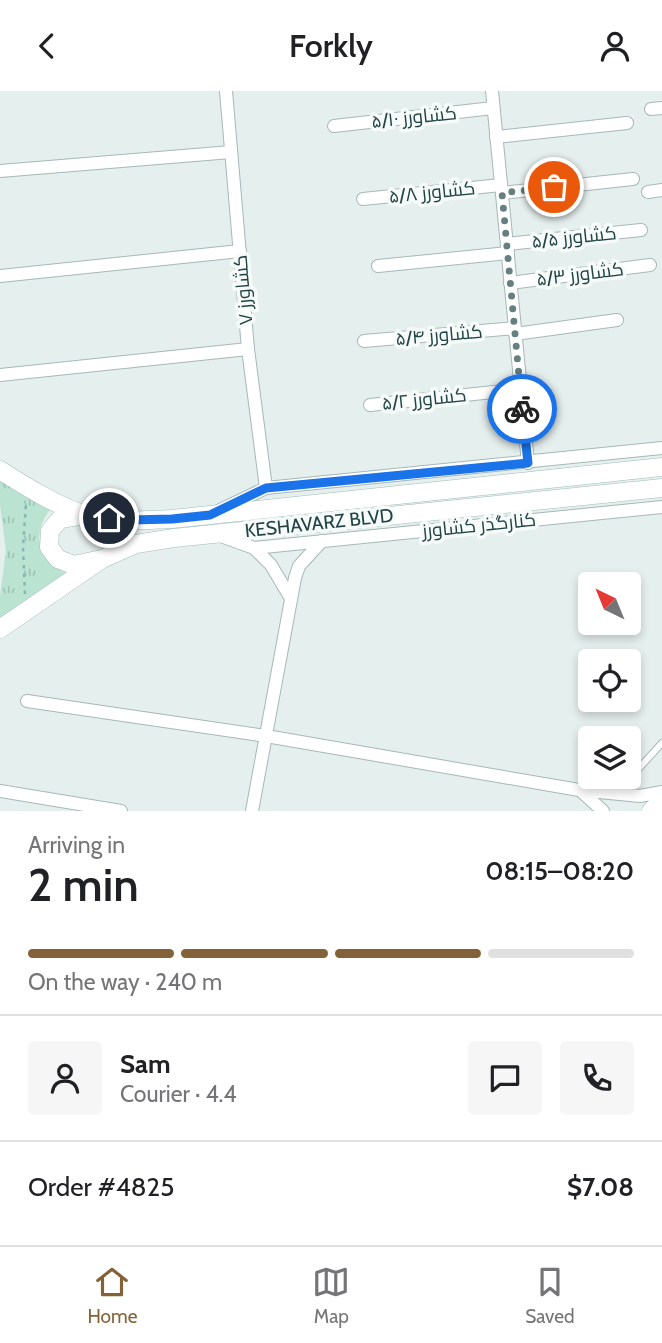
<!DOCTYPE html>
<meta charset="utf-8">
<style>
body{margin:0;font-family:Cabin,Cairo,sans-serif;background:#f6f6f6;color:#202124;height:100vh;display:flex;flex-direction:column;font-size:26px;white-space:nowrap}
*{box-sizing:border-box;margin:0}
p{font-size:23px;color:#757577}
.icon{flex:none;width:38px;height:38px;fill:none;stroke:currentColor;stroke-width:2;stroke-linecap:round;stroke-linejoin:round}
.map{position:relative;height:720px;overflow:hidden}
.sheet{display:flex;flex-direction:column;background:#fff;flex:1}
.sheet>*{flex:none}
.needle{width:46px;rotate:317deg}
.controls{position:absolute;left:578px;top:481px;display:grid;gap:14px}
.controls a{display:grid;place-items:center;width:63px;height:63px;border-radius:7px;background:#fff;box-shadow:0 4px 10px #0003;font-size:35px}
.pin{position:absolute;display:grid;place-items:center;width:60px;height:60px;color:#fff;margin:-30px;border:4px solid #fff;border-radius:50%;box-shadow:0 2px 7px #0007}
.courier{position:absolute;display:grid;place-items:center;width:70px;height:70px;margin:-35px;border:5px solid #1a73e8;border-radius:50%;background:#fff;color:#222;box-shadow:0 2px 9px #0007}
.summary em{font-style:normal;font-weight:600}
.summary div{display:flex;flex-direction:column-reverse}
.summary{display:flex;align-items:center;justify-content:space-between;height:119px;padding:0 28px}
h1{font-size:46px;font-weight:600;line-height:52px}
.bar{display:grid;grid-template-columns:repeat(4,1fr);gap:10px 7px;align-content:center;height:84px;padding:0 28px}
.bar i{height:9px;border-radius:5px;background:#e0e0e0}
.bar .selected{background:#846239}
.bar p{grid-column:span 4}
.line{display:flex;align-items:center;gap:18px;padding:0 28px;border-top:2px solid #e0e0e0}
.line div{flex:1}
.round{display:grid;place-items:center;flex:none;width:74px;height:74px;border-radius:7px;background:#f6f6f6}
header{display:flex;justify-content:space-between;align-items:center;height:91px;padding:0 28px;background:#fff;font-size:32px;font-weight:600}
.tabs{display:flex;justify-content:space-around;align-items:center;height:98px;border-top:2px solid #e0e0e0;background:#fff;font-size:19px;color:#757577}
.tabs a{display:grid;justify-items:center;gap:4px}
.tabs .selected{color:#846239}
.map>svg:first-child{display:block}
</style>
<header><svg class="icon" aria-label="back" viewBox="0 0 24 24"><path d="M15 5l-7 7 7 7"/></svg>Forkly<svg class="icon" aria-label="person" viewBox="0 0 24 24"><circle cx="12" cy="8" r="4"/><path d="M4 21q1-7 8-7t8 7"/></svg></header>
<div class="map">
<svg width="662" height="720" viewBox="0 0 662 720">
<defs>
<pattern id="grass-tufts" width="24" height="20" patternUnits="userSpaceOnUse" patternTransform="scale(1.75)"><rect width="24" height="20" fill="#bbe3d2"/><path d="M3 7l-1-3M5 7V3M7 7l1-3M15 17l-1-3M17 17v-4M19 17l1-3" fill="none" stroke="#a0c4b6"/></pattern>
</defs>
<rect width="100%" height="100%" fill="#e5efee"/>
<path fill="url(#grass-tufts)" d="M0,388l50,31c-19,23 -12,53 17,63l-67,49v-27l6,-44 -6,-46z"/>
<g fill="none" stroke-linecap="round" stroke-linejoin="round">
<g stroke="#a6b8b8" stroke-width="8">
<path id="service" d="M630,687l32,-35"/>
</g>
<g stroke="#a6b8b8" stroke-width="14">
<g id="minor">
<path d="M226,0l22,258 18,139"/>
<path d="M492,0l36,372"/>
<path d="M651,18l11,-1"/>
<path d="M334,35l159,-18"/>
<path d="M496,46l131,-14"/>
<path d="M0,80l231,-19"/>
<path d="M648,101l14,-2"/>
<path d="M502,102l131,-14"/>
<path d="M363,108l138,-14"/>
<path d="M507,153l134,-14"/>
<path d="M378,175l130,-13"/>
<path d="M0,185l240,-25"/>
<path d="M510,192l140,-18"/>
<path d="M515,243l102,-14"/>
<path d="M364,250l151,-13"/>
<path d="M0,284l248,-26"/>
<path d="M370,314l151,-16"/>
<path d="M218,420l48,-23 396,-40"/>
<path d="M218,444l36,13 408,-41"/>
<path d="M254,457l17,17 19,32"/>
<path d="M27,610l239,35 313,54 61,6 22,-4"/>
<path d="M580,699l23,21"/>
<path d="M0,700l121,20"/>
<path d="M252,720l43,-233 4,-12 23,-25"/>
</g>
</g>
<g stroke="#a1bdbc" stroke-width="19">
<g id="secondary">
<path d="M0,379c25,16 60,38 89,46 26,7 56,4 83,3l490,-52"/>
<path d="M85,424l-25,4 -10,12 -1,16 9,12 16,6 23,-5"/>
<path d="M0,538l102,-70 34,-15 38,-6 488,-50"/>
<path d="M651,720l11,-11"/>
</g>
</g>
<path stroke="#81b7b6" stroke-width="2.5" stroke-dasharray="3.5 5" stroke-linecap="butt" d="M25,503l-2,-46 3,-45"/>
<use href="#service" stroke="#fff" stroke-width="6"/>
<use href="#minor" stroke="#fff" stroke-width="12"/>
<use href="#secondary" stroke="#fff" stroke-width="18"/>
</g>
<g fill="none" stroke-linecap="round" stroke-linejoin="round">
<path stroke="#667f80" stroke-width="7" stroke-dasharray="0 12.6" d="M522,318l-20,-216 52,-6"/>
<path stroke="#1a73e8" stroke-width="9" d="M109,427l21,2 42,-1 38,-4 56,-27 262,-25 -6,-54"/>
</g>
<g text-anchor="middle" dominant-baseline="central" stroke-width="7" stroke-linejoin="round" paint-order="stroke">
<g font-size="19" fill="#214344" stroke="#f6fbfa">
<text transform="translate(414 26) rotate(-6)">کشاورز ۵/۱۰</text>
<text transform="translate(432 101) rotate(-6)">کشاورز ۵/۸</text>
<text transform="translate(574 146) rotate(-6)">کشاورز ۵/۵</text>
<text transform="translate(580 183) rotate(-7)">کشاورز ۵/۳</text>
<text transform="translate(243 199) rotate(-95)">کشاورز ۷</text>
<text transform="translate(439 244) rotate(-5)">کشاورز ۵/۴</text>
<text transform="translate(424 308) rotate(-6)">کشاورز ۵/۲</text>
<text transform="translate(319 432) rotate(-6)">KESHAVARZ BLVD</text>
<text transform="translate(479 434) rotate(-6)">کنارگذر کشاورز</text>
</g>
</g>
</svg>
<div class="controls">
<a><svg class="needle" viewBox="-14 -14 28 28"><path d="M0-13l5 13h-10z" fill="#e53935"/><path d="M0 13l5-13h-10z" fill="#757577"/></svg></a>
<a><svg class="icon" aria-label="locate" viewBox="0 0 24 24"><circle cx="12" cy="12" r="6"/><path d="M12 2v4M12 18v4M2 12h4M18 12h4"/></svg></a>
<a><svg class="icon" aria-label="layers" viewBox="0 0 24 24"><path d="M12 4l9 5-9 5-9-5zM3 14l9 5 9-5"/></svg></a>
</div>
<div class="pin" style="left:554px;top:96px;background:#ea580c"><svg class="icon" aria-label="bag" viewBox="0 0 24 24"><path d="M5 8h14l-1 12H6zM9 8a3 3 0 0 1 6 0"/></svg></div>
<div class="pin" style="left:109px;top:427px;background:#1f2937"><svg class="icon" aria-label="home" viewBox="0 0 24 24"><path d="M3 11l9-7 9 7M6 9v11h12V9"/></svg></div>
<div class="courier" style="left:522px;top:318px"><svg class="icon" aria-label="bike" viewBox="0 0 24 24"><circle cx="6" cy="16" r="4"/><circle cx="18" cy="16" r="4"/><path d="M6 16l4-8h5l3 8M10 8l3 8H6M13 5h3"/></svg></div>
</div>
<section class="sheet">
<div class="summary"><div><h1>2 min</h1><p>Arriving in</p></div><em>08:15–08:20</em></div>
<div class="bar"><i class="selected"></i><i class="selected"></i><i class="selected"></i><i></i><p>On the way · 240 m</p></div>
<div class="line" style="height:126px"><a class="round"><svg class="icon" aria-label="person" viewBox="0 0 24 24"><circle cx="12" cy="8" r="4"/><path d="M4 21q1-7 8-7t8 7"/></svg></a><div><b>Sam</b><p>Courier · 4.4</p></div><a class="round"><svg class="icon" aria-label="chat" viewBox="0 0 24 24"><path d="M4 5h16v11H9l-5 4z"/></svg></a><a class="round"><svg class="icon" aria-label="phone" viewBox="0 0 24 24"><path d="M5 4h4l2 5-3 2q2 4 5 5l2-3 5 2v4C11 20 4 13 5 4z"/></svg></a></div>
<div class="line" style="height:91px"><div>Order #4825</div><b>$7.08</b></div>
</section>
<nav class="tabs">
<a class="selected"><svg class="icon" aria-label="home" viewBox="0 0 24 24"><path d="M3 11l9-7 9 7M6 9v11h12V9"/></svg>Home</a>
<a><svg class="icon" aria-label="map" viewBox="0 0 24 24"><path d="M3 6l6-2 6 2 6-2v14l-6 2-6-2-6 2zM9 4v14M15 6v14"/></svg>Map</a>
<a><svg class="icon" aria-label="saved" viewBox="0 0 24 24"><path d="M7 4h10v16l-5-4-5 4z"/></svg>Saved</a>
</nav>
